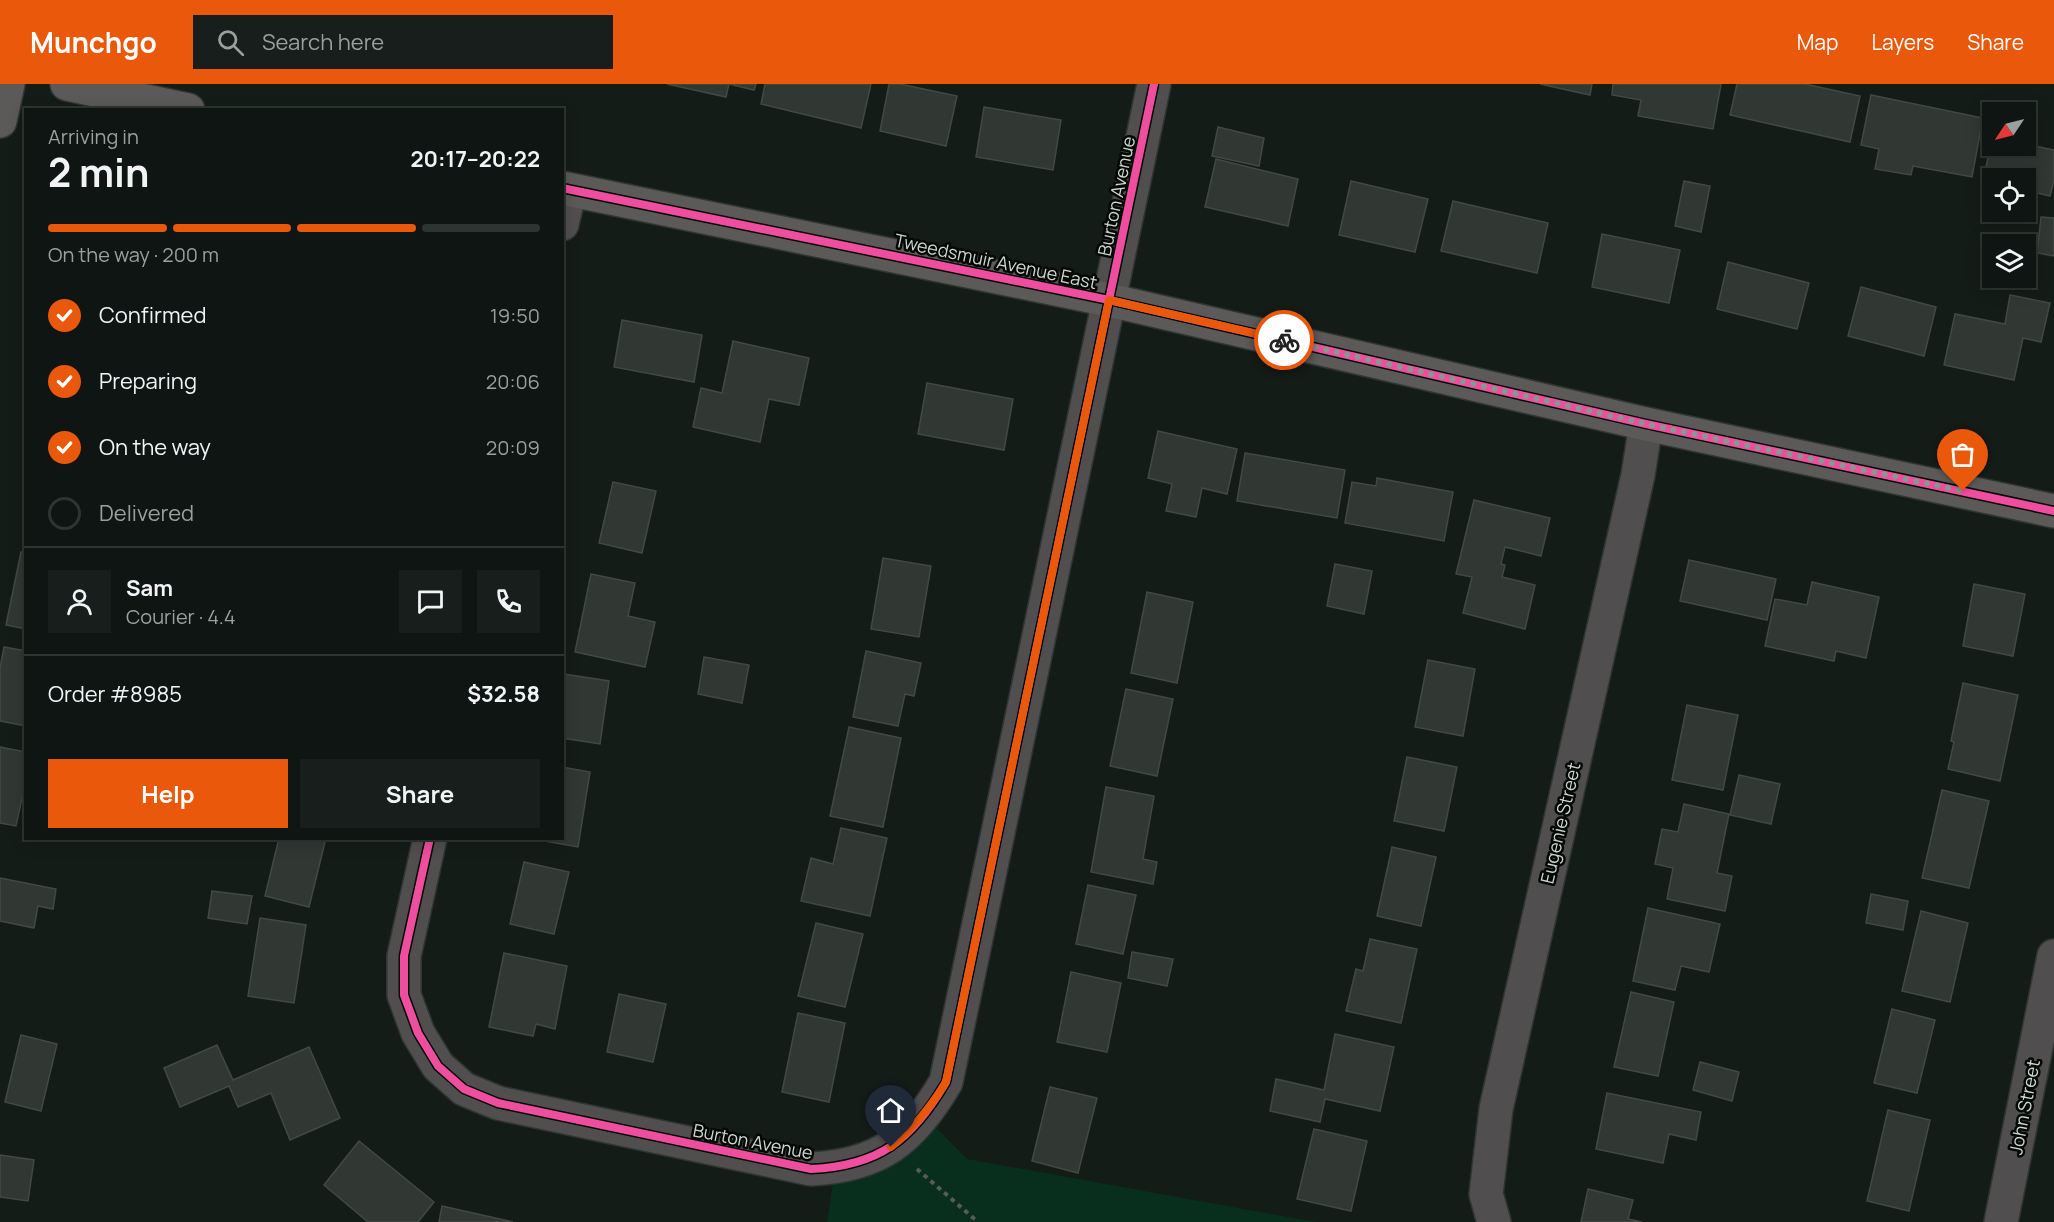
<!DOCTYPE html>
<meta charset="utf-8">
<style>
body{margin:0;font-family:Manrope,sans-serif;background:#181e1b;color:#f1f3f6;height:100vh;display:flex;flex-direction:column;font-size:22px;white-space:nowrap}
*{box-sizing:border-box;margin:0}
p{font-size:20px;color:#9b9f9f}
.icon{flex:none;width:33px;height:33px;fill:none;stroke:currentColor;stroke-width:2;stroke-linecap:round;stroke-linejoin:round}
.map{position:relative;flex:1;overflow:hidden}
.sheet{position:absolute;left:24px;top:24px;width:540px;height:732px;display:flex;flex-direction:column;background:#0f1512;border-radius:0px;box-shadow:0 3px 15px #0003,0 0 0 2px #2f3432}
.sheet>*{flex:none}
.needle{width:39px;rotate:235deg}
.controls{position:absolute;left:1982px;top:18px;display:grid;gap:12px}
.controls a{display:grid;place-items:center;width:54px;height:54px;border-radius:0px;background:#0f1512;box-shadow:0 3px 15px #0003,0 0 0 2px #2f3432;font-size:30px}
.pin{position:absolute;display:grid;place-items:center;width:51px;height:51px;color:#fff;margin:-62px -26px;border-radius:50% 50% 50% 0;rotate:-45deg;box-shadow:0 0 6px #0007}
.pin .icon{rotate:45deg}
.courier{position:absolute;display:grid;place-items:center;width:60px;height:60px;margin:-30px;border:4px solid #ea580c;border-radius:50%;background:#fff;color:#222;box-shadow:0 2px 8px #0007}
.head em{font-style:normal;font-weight:700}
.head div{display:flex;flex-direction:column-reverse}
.head{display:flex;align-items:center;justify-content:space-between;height:102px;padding:0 24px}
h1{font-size:39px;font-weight:700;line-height:45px}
.bar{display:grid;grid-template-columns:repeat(4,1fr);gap:9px 6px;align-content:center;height:72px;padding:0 24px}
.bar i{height:8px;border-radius:4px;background:#2f3432}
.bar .current{background:#ea580c}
.bar p{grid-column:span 4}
.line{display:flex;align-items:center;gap:15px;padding:0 24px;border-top:2px solid #2f3432}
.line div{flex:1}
.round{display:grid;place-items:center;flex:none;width:63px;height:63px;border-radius:0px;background:#181e1b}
ol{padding:0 24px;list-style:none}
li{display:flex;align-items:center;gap:18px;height:66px}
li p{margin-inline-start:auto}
li .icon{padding:6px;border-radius:50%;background:#ea580c;color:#fff;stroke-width:4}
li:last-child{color:#9b9f9f}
li i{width:33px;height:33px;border:3px solid #2f3432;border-radius:50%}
.action{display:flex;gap:12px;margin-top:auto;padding:12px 24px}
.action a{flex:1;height:69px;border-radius:0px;background:#ea580c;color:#fff;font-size:24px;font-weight:700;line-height:69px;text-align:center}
.action a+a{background:#181e1b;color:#f1f3f6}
header{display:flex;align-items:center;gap:36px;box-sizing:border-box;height:84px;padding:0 30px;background:#ea580c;color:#fff}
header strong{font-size:28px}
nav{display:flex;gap:33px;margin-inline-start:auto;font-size:21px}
.search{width:420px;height:54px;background:#181e1b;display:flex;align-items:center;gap:15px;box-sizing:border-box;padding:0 21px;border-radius:0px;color:#9b9f9f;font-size:22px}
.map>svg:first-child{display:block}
</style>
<header>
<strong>Munchgo</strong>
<div class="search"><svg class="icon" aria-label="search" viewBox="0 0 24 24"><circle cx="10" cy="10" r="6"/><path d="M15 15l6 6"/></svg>Search here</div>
<nav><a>Map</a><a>Layers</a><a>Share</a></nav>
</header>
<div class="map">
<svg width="2054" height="1138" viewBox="0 0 2054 1138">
<rect width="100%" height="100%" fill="#141c18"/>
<path fill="#082f1e" d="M920,1027l47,48 348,63h-488l9,-58z"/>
<g fill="#313834" stroke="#424945" stroke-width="1.5">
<path d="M667,0h62l-3,13z"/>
<path d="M729,0h27l-2,6z"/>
<path d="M765,0h106l-10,44 -100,-24z"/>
<path d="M889,0h11l57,12 -11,50 -66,-15z"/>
<path d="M1540,0h52l-2,11z"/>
<path d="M1613,0h108l-8,45 -75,-13 3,-16 -29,-5z"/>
<path d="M1737,0h68l55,12 -10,46 -120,-27z"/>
<path d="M1871,11l112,23 -11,59 -59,-11 -2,9 -36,-6 4,-20 -18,-4z"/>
<path d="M984,23l77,13 -8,50 -77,-13z"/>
<path d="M1218,43l46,11 -5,28 -47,-10z"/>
<path d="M1992,56v6l33,-2 29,6v30l-4,16 -25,-6v-12h-33v4l-9,-2z"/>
<path d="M1216,75l82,20 -10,47 -83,-19z"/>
<path d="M1351,97l77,18 -13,53 -76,-17z"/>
<path d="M1684,97l26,5 -9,46 -26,-6z"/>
<path d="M1453,117l95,22 -11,50 -96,-22z"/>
<path d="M2041,133l13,1v38l-17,-3z"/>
<path d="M1602,150l78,16 -11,53 -77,-16z"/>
<path d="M1728,178l81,21 -12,46 -80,-20z"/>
<path d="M1861,203l75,20 -12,49 -76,-20z"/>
<path d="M2010,211l40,8 -9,39 -18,-4 -9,42 -70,-15 11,-51 50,10z"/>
<path d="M622,236l80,15 -8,47 -80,-15z"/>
<path d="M733,257l76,17 -10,47 -30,-6 -9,43 -67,-15 8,-39 21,5z"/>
<path d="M927,299l86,16 -9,51 -86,-16z"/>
<path d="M1158,347l79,18 -10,45 -25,-6 -6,29 -30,-6 6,-27 -24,-6z"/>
<path d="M1245,369l100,17 -8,48 -100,-17z"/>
<path d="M1377,394l76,14 -9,49 -99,-18 7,-41 24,4z"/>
<path d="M613,398l43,9 -14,62 -43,-10z"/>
<path d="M1474,416l76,18 -9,38 -36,-9 -4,17 4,1 -3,12 33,8 -10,44 -62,-16 9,-36 -16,-3z"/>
<path d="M21,468l5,1v76l-20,-4z"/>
<path d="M883,474l48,8 -12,71 -48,-8z"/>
<path d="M1689,476l87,19 -9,41 -87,-19z"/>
<path d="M1335,480l37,7 -8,43 -37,-8z"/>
<path d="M591,490l44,9 -7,33 27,6 -10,45 -70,-15z"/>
<path d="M1812,498l67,15 -13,61 -30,-7 -2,10 -69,-15 10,-47 32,6z"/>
<path d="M1974,500l51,10 -12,62 -50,-10z"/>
<path d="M1147,508l46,10 -16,81 -46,-10z"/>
<path d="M4,563l22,4v75l-26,-5v-53z"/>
<path d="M866,567l55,12 -7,33 -9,-2 -7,32 -45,-9z"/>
<path d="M704,573l45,8 -7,38 -44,-9z"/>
<path d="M1428,576l47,9 -12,67 -48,-9z"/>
<path d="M564,590l45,7 -9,63 -38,-6z"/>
<path d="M1963,599l55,12 -18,86 -52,-12 6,-27 -3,-1z"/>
<path d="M1126,605l47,10 -16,77 -47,-10z"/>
<path d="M1687,621l51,10 -15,75 -51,-10z"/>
<path d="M849,643l52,11 -18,89 -53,-11z"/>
<path d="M0,663l26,5v28l-10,46 -16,-3z"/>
<path d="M1407,673l50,10 -13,64 -50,-10z"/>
<path d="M562,683l28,5 -12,75 -45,-8 29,-1z"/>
<path d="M1739,691l41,9 -9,40 -41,-9z"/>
<path d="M1106,703l48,9 -11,63 14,3 -4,22 -62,-12z"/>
<path d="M1942,706l47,11 -20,87 -47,-10z"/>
<path d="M1684,720l45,10 -12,59 15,3 -7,35 -58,-12 6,-31 -18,-4 7,-35 16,3z"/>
<path d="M841,744l46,10 -17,78 -69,-15 10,-43 22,6z"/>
<path d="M279,754h47l-17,69 -44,-11z"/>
<path d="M1392,763l44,10 -15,69 -44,-10z"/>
<path d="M524,778l45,10 -15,62 -44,-10z"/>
<path d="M0,794l56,11 -3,20 -15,-3 -4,22 -34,-7z"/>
<path d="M1088,801l48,10 -13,59 -47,-10z"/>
<path d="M212,807l40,5 -5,28 -39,-6z"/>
<path d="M1871,810l37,7 -5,29 -37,-7z"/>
<path d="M1648,824l72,16 -11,48 -28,-6 -6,24 -42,-9z"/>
<path d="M1921,827l47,12 -18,79 -48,-11z"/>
<path d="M260,834l46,7 -12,78 -46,-7z"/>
<path d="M816,839l47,11 -18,73 -47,-11z"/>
<path d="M1370,855l47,10 -16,74 -55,-12 10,-42 7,2z"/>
<path d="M1132,868l41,7 -6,27 -39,-8z"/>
<path d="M504,869l63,13 -12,63 -19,-5 -3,12 -44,-9z"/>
<path d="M1071,888l50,11 -14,69 -50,-10z"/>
<path d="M1631,908l43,10 -16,74 -44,-9z"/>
<path d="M619,910l47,10 -13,58 -46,-10z"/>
<path d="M1892,925l43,11 -18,73 -43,-10z"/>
<path d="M798,929l47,10 -16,79 -47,-10z"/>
<path d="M1335,950l59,13 -14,64 -55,-12 -5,23 -50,-11 6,-32 48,11z"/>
<path d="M21,951l36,9 -16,67 -36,-9z"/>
<path d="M217,961l16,35 76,-33 31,71 -50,22 -19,-47 -33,14 -9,-21 -49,21 -16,-39z"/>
<path d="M1700,978l39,10 -7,29 -39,-11z"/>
<path d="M1050,1003l47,11 -19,75 -46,-12z"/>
<path d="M1607,1009l94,19 -5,28 -27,-6 -6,29 -67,-14z"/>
<path d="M1888,1026l42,10 -21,91 -42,-10z"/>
<path d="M1314,1045l53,12 -16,70 -54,-12z"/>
<path d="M359,1057l75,61 -16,20h-50l-44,-37z"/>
<path d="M0,1071l34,5 -6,41 -28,-4z"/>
<path d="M1588,1105l45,11 -5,19 14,3h-61z"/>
<path d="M442,1122l71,16h-74z"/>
</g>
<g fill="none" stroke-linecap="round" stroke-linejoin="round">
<g stroke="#2f3532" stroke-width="36">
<g id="street">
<path d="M562,140l8,-34"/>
<path d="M430,754l-26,118v39l14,38 20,33 26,23 34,14 313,66c68,-3 101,-29 135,-87l208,-998"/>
<path d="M1494,1138l-8,-28 10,-85 142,-634 8,-51"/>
<path d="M2001,1138l53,-266"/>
</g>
</g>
<g stroke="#2f3532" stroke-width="36">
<g id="secondary">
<path d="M67,0l121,26"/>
<path d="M0,37l8,-37"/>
<path d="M562,104l547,112 537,124 408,87"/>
</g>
</g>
<path stroke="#595a59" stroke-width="4" stroke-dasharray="4.5 4.5" stroke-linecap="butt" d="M917,1085l61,53"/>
<use href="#street" stroke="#504e4e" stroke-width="33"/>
<use href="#secondary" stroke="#5b5a59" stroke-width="33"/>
<g stroke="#040805" stroke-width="11">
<g id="cycleway">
<path d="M562,104l547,112 537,124 408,87"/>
<path d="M430,754l-26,118v39l14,38 20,33 26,23 34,14 313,66c68,-3 101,-29 135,-87l208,-998"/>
</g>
</g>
<use href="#cycleway" stroke="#ef4d9e" stroke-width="8"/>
</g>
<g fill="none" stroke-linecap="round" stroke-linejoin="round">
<path stroke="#8c9590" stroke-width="6" stroke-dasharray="0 10.8" d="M1284,256l362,84 317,67"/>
<path stroke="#ea580c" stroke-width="8" d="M891,1063c23,-19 39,-39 55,-65l163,-782 175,40"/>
</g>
<g text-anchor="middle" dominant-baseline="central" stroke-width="5" stroke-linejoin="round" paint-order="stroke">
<g font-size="18" fill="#ccd6d0" stroke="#040805">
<text transform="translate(1116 112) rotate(-78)">Burton Avenue</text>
<text transform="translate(996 177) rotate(12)">Tweedsmuir Avenue East</text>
<text transform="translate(1560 739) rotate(-77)">Eugenie Street</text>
<text transform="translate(2024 1023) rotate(-79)">John Street</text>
<text transform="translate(753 1057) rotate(11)">Burton Avenue</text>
</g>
</g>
</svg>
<div class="controls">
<a><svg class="needle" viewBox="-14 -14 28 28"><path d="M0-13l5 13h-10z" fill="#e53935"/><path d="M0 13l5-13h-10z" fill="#9b9f9f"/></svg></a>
<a><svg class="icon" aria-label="locate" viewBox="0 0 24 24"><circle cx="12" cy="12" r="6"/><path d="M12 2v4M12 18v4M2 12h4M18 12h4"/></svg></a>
<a><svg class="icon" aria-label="layers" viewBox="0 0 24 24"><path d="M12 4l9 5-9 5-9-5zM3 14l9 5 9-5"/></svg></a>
</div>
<div class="pin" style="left:1963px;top:407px;background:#ea580c"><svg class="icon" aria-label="bag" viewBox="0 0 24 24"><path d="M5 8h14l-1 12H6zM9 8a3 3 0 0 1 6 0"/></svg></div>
<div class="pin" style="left:891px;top:1063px;background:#1f2937"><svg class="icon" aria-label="home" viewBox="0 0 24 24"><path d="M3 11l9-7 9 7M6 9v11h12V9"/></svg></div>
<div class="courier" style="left:1284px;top:256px"><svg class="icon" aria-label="bike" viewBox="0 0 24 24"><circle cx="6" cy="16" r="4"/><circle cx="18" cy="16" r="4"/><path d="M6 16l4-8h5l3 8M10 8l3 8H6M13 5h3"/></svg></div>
<section class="sheet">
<div class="head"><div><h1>2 min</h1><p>Arriving in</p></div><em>20:17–20:22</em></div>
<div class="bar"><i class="current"></i><i class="current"></i><i class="current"></i><i></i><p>On the way · 200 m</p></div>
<ol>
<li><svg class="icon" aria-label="check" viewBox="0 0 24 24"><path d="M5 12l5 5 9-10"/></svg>Confirmed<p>19:50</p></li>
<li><svg class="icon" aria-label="check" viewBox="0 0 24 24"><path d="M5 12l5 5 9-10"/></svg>Preparing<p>20:06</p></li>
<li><svg class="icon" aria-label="check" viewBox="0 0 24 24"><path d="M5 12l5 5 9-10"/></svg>On the way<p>20:09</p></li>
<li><i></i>Delivered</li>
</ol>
<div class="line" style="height:108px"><a class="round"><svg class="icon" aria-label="person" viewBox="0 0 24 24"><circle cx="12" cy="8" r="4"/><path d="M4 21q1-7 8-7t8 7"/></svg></a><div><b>Sam</b><p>Courier · 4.4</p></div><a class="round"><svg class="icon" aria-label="chat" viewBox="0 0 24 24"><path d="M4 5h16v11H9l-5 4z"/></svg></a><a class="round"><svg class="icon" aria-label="phone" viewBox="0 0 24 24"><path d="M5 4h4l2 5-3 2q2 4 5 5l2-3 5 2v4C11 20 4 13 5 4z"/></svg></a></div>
<div class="line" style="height:78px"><div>Order #8985</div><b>$32.58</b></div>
<div class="action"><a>Help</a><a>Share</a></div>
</section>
</div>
